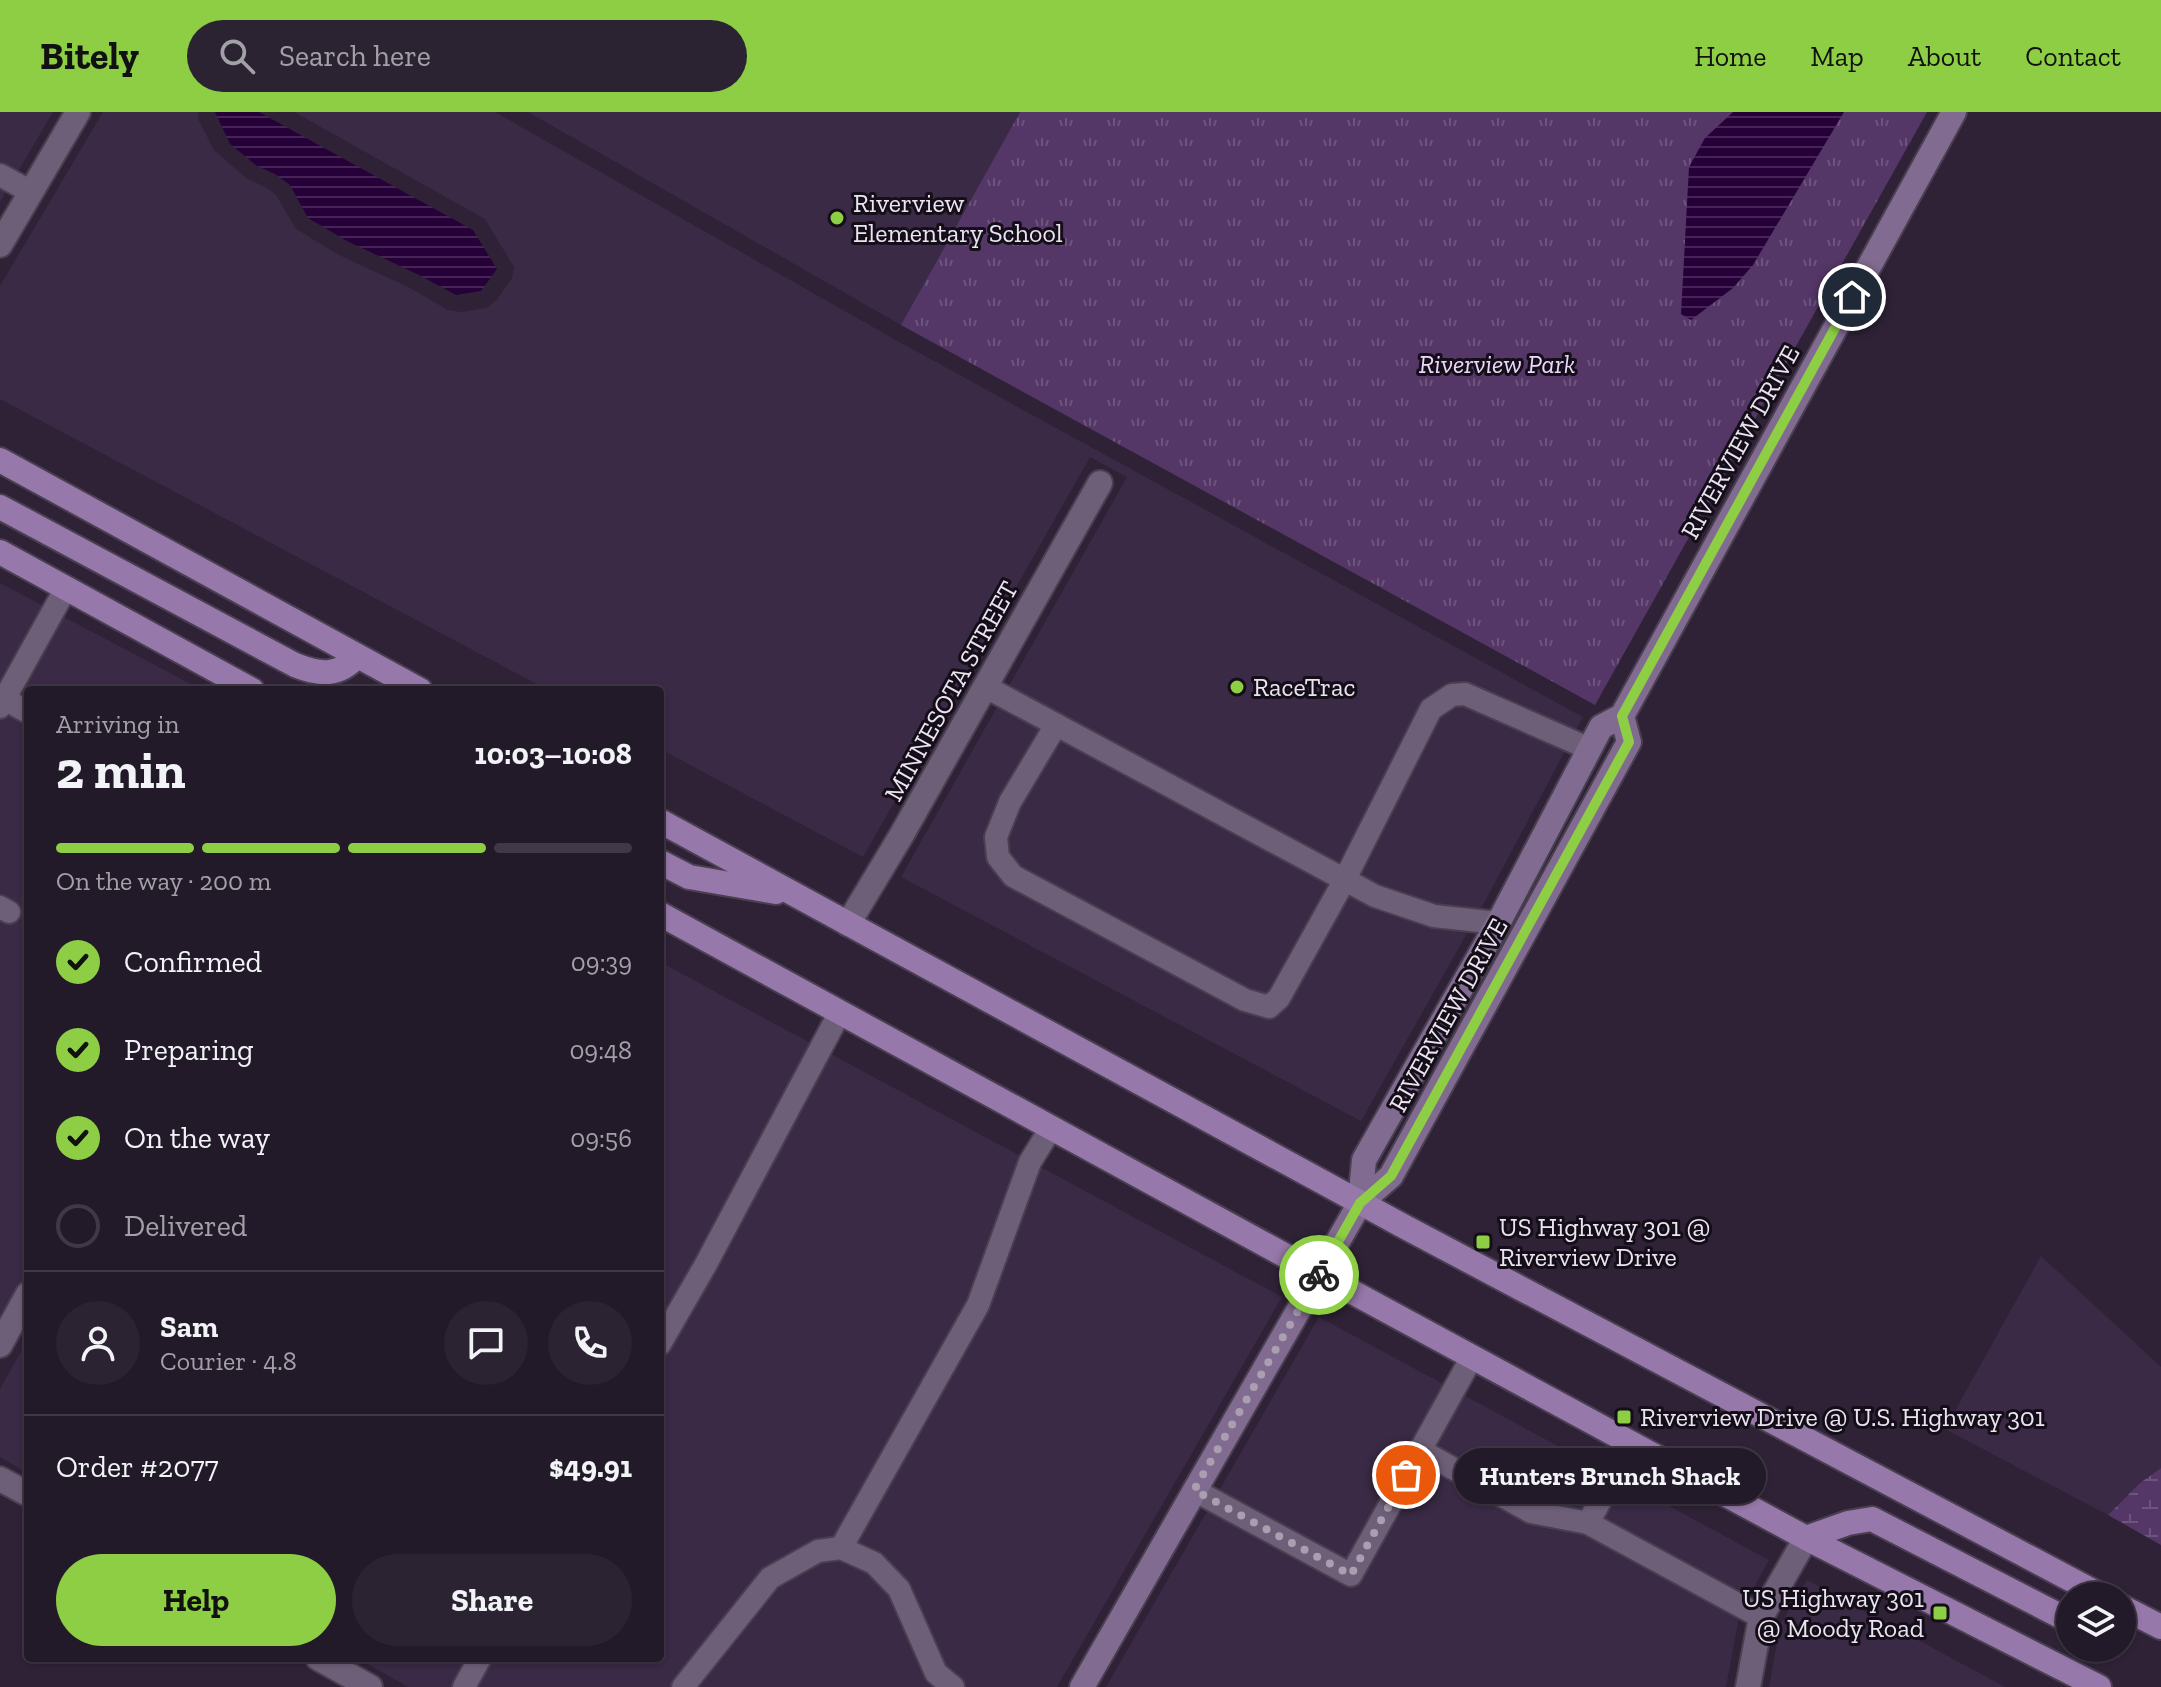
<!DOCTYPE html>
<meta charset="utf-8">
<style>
body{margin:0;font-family:"Zilla Slab",serif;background:#2b2331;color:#f1f3f6;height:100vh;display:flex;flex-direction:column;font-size:30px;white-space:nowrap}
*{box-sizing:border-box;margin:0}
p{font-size:26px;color:#a3a1a8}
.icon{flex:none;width:44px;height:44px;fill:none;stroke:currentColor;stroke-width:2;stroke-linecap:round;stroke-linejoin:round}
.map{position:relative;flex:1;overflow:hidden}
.sheet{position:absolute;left:24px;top:574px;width:640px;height:976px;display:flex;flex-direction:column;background:#231a29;border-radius:8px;box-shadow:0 2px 6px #0004,0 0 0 2px #403846}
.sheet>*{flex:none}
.buttons{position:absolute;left:2056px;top:1470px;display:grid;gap:16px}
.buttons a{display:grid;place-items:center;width:80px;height:80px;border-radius:50%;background:#231a29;box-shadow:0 2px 6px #0004,0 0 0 2px #403846;font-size:40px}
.pin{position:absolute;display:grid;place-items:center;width:68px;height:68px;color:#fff;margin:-34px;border:4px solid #fff;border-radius:50%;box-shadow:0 2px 8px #0007}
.courier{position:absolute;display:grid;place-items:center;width:80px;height:80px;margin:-40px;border:6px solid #8dce44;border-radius:50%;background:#fff;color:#222;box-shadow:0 2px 10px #0007}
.bubble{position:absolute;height:56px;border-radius:28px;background:#231a29;box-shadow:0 2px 6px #0004,0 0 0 2px #403846;font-size:26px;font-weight:700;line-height:56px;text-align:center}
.headline em{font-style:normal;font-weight:700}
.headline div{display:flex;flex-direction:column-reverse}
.headline{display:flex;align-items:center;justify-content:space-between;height:136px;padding:0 32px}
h1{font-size:52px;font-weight:700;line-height:60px}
.bar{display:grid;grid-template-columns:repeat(4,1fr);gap:12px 8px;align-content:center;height:96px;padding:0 32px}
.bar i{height:10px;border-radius:6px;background:#403846}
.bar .active{background:#8dce44}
.bar p{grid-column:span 4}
.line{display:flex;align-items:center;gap:20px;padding:0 32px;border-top:2px solid #403846}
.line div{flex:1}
.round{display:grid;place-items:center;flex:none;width:84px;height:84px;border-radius:42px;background:#2b2331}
ol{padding:0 32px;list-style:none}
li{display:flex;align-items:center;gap:24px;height:88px}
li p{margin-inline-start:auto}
li .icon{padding:8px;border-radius:50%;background:#8dce44;color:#111;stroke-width:4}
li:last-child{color:#a3a1a8}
li i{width:44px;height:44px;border:4px solid #403846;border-radius:50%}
.cta{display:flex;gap:16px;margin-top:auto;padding:16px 32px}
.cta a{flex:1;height:92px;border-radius:48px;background:#8dce44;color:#111;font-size:32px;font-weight:700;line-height:92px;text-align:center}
.cta a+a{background:#2b2331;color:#f1f3f6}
header{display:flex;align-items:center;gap:48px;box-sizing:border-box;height:112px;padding:0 40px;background:#8dce44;color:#111}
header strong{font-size:38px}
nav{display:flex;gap:44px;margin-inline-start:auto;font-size:28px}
.search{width:560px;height:72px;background:#2b2331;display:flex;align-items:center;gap:20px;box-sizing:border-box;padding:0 28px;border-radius:44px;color:#a3a1a8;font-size:30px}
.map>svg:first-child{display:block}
</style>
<header>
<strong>Bitely</strong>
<div class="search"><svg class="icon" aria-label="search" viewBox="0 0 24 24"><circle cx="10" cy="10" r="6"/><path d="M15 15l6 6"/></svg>Search here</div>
<nav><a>Home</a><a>Map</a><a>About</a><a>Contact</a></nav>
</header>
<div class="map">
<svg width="2161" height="1575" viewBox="0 0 2161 1575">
<defs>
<pattern id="wetland-marsh" width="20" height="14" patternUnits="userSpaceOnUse" patternTransform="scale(2)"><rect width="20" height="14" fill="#543767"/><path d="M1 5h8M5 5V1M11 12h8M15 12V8" fill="none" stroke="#6d547d"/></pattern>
<pattern id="park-tufts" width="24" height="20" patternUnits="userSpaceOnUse" patternTransform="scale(2)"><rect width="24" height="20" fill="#543767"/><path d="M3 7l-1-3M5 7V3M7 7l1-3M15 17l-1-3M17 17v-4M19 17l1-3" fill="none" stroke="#6d547d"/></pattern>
<pattern id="water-rules" width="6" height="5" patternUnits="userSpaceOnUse" patternTransform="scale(2)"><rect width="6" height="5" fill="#260039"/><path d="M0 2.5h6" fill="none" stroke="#462556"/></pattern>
</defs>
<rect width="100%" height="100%" fill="#2f2237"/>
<g fill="#3a2a45">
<path d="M0,0h53l-53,90z"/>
<path d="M103,0h95l1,9 15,29 32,28 21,10 9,7 20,34 43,26 71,33 38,22 13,2 25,-4 10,-7 16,-23 2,-11 -29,-48 -191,-107h201l399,227 689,378 -100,188 -122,216 -460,-244 226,-400 -37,-20 -227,400 -203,-108v-59h-112l-548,-291v-113z"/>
<path d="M528,0h492l-119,213z"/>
<path d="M0,471l202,107h-174v580l-28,50z"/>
<path d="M660,850l622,335 -225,390h-649l-51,-29h303z"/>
<path d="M2041,1144l120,111v101l-21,15 -32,32 -163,-86z"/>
<path d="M1319,1205l450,243 -29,52 -14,75h-620z"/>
<path d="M28,1227v134l-28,-16v-68z"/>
<path d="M1807,1468l198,107h-236l11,-62z"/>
</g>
<path fill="url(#wetland-marsh)" d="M2161,1356v77l-53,-30 32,-32z"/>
<path fill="url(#park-tufts)" d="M1020,0h907l-332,593 -694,-380z"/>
<g fill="url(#water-rules)">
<path d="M215,0h44l214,118 24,39 -16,22 -25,4 -39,-21 -70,-33 -39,-23 -18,-33 -15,-11 -18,-8 -27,-22z"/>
<path d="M1733,0h111l-91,153 -20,23 -42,32 -10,-6 8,-147 16,-29z"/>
</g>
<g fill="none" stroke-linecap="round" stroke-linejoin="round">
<g stroke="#4a3f51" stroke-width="26">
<g id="lane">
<path d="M0,63l31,17"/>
<path d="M986,575l389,209 59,20 64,7"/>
<path d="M4,587l24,13"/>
<path d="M0,595l66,-119"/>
<path d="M1056,613l-46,77 -14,35 2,20 15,19 232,124 24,7 10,-9 65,-117 87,-172 21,-14 13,-1 125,55"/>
<path d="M0,795l9,5"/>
<path d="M660,1232l46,-80 134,-252"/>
<path d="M1420,1338l111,62 57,11 173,94"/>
<path d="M1194,1378l157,85 121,-218"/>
<path d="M1588,1411l44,-80"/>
<path d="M841,1436l137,-243 52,-143 21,-34"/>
<path d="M464,1575l16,-29"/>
<path d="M683,1575l87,-109 48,-27 23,-3 33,15 25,26 37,84 17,14"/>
</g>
</g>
<g stroke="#4a3f51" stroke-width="28">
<g id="street">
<path d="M0,133l78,-133"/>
<path d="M848,812l53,-88 199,-353"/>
<path d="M0,1233l28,-51"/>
<path d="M0,1367l28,15"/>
<path d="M318,1546l52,29"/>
<path d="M1748,1575l13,-70 45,-79"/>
</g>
</g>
<g stroke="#4a3f51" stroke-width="28">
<g id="secondary">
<path d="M1360,1091l4,-43 138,-244 99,-189 21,-11 332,-604"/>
<path d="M1082,1575l278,-484 31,-27 238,-434 -7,-26"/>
</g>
</g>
<g stroke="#4a3f51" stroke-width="28">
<g id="primary">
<path d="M0,348l420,230"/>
<path d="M0,395l295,158c25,10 43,12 62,-9"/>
<path d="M0,440l252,138"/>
<path d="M660,709l745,406 697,369"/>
<path d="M660,750l29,15 87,15"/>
<path d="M660,802l659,360 487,264 293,149"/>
<path d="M1806,1426l42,-15 24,-4 190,98 8,1"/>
<path d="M2122,1495l39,20"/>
</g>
</g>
<use href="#lane" stroke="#6e5f78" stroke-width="22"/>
<use href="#street" stroke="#6e5f78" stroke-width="24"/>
<use href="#secondary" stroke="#826b91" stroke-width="24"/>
<use href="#primary" stroke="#9678aa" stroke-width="24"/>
</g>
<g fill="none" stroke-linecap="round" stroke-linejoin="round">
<path stroke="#a99fb0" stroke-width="8" stroke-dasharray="0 14.4" d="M1319,1163l-125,215 157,85 55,-100"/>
<path stroke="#8dce44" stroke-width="10" d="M1319,1163l41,-72 31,-27 238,-434 -7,-26 230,-419"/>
</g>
<g fill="#8dce44" stroke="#140e18" stroke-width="3">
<circle cx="837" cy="106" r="8"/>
<circle cx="1237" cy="575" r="8"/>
<rect x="1475" y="1122" width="16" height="16" rx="4"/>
<rect x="1616" y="1297" width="16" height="16" rx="4"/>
<rect x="1932" y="1493" width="16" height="16" rx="4"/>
</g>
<g text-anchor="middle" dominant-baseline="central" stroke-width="6" stroke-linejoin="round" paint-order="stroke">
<g font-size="26" fill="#ebe3f1" stroke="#140e18" text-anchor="start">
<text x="853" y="91">Riverview<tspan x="853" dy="30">Elementary School</tspan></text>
<text x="1253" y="575">RaceTrac</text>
<text x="1499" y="1115">US Highway 301 @<tspan x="1499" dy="30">Riverview Drive</tspan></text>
<text x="1640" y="1305">Riverview Drive @ U.S. Highway 301</text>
<text x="1924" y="1486" text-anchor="end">US Highway 301<tspan x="1924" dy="30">@ Moody Road</tspan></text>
</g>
<g font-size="26" font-style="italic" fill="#ecd7fc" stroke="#140e18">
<text x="1497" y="252">Riverview Park</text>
</g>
<g font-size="26" fill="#ebe3f1" stroke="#140e18">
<text transform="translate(1740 330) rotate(-61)">RIVERVIEW DRIVE</text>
<text transform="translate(951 579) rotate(-61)">MINNESOTA STREET</text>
<text transform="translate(1448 903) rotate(-61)">RIVERVIEW DRIVE</text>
</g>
</g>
</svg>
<div class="buttons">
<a><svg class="icon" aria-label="layers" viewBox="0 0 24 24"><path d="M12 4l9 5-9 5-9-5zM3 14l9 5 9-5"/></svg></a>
</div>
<div class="pin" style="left:1406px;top:1363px;background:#ea580c"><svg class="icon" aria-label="bag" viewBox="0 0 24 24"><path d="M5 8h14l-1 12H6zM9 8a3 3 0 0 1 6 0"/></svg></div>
<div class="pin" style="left:1852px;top:185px;background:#1f2937"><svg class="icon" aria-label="home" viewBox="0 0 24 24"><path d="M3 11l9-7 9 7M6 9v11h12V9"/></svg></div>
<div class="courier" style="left:1319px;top:1163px"><svg class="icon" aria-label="bike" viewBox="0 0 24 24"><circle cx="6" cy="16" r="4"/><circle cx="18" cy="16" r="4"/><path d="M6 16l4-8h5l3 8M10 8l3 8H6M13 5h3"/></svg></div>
<div class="bubble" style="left:1454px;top:1336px;width:312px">Hunters Brunch Shack</div>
<section class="sheet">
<div class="headline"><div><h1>2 min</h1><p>Arriving in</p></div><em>10:03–10:08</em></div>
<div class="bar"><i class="active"></i><i class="active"></i><i class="active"></i><i></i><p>On the way · 200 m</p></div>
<ol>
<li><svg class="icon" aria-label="check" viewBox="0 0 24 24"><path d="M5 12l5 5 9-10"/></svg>Confirmed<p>09:39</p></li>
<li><svg class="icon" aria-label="check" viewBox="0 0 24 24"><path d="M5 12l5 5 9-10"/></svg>Preparing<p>09:48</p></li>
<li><svg class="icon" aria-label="check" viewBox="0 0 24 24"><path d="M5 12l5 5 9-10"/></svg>On the way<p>09:56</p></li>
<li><i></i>Delivered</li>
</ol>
<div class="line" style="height:144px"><a class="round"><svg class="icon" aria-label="person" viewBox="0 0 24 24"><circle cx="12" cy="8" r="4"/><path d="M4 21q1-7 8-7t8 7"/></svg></a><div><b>Sam</b><p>Courier · 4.8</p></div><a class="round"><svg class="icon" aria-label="chat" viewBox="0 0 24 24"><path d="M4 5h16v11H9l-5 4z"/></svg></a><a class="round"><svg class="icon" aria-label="phone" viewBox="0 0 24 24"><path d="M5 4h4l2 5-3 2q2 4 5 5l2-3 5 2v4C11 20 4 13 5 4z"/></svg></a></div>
<div class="line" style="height:104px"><div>Order #2077</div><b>$49.91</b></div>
<div class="cta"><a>Help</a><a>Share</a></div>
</section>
</div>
